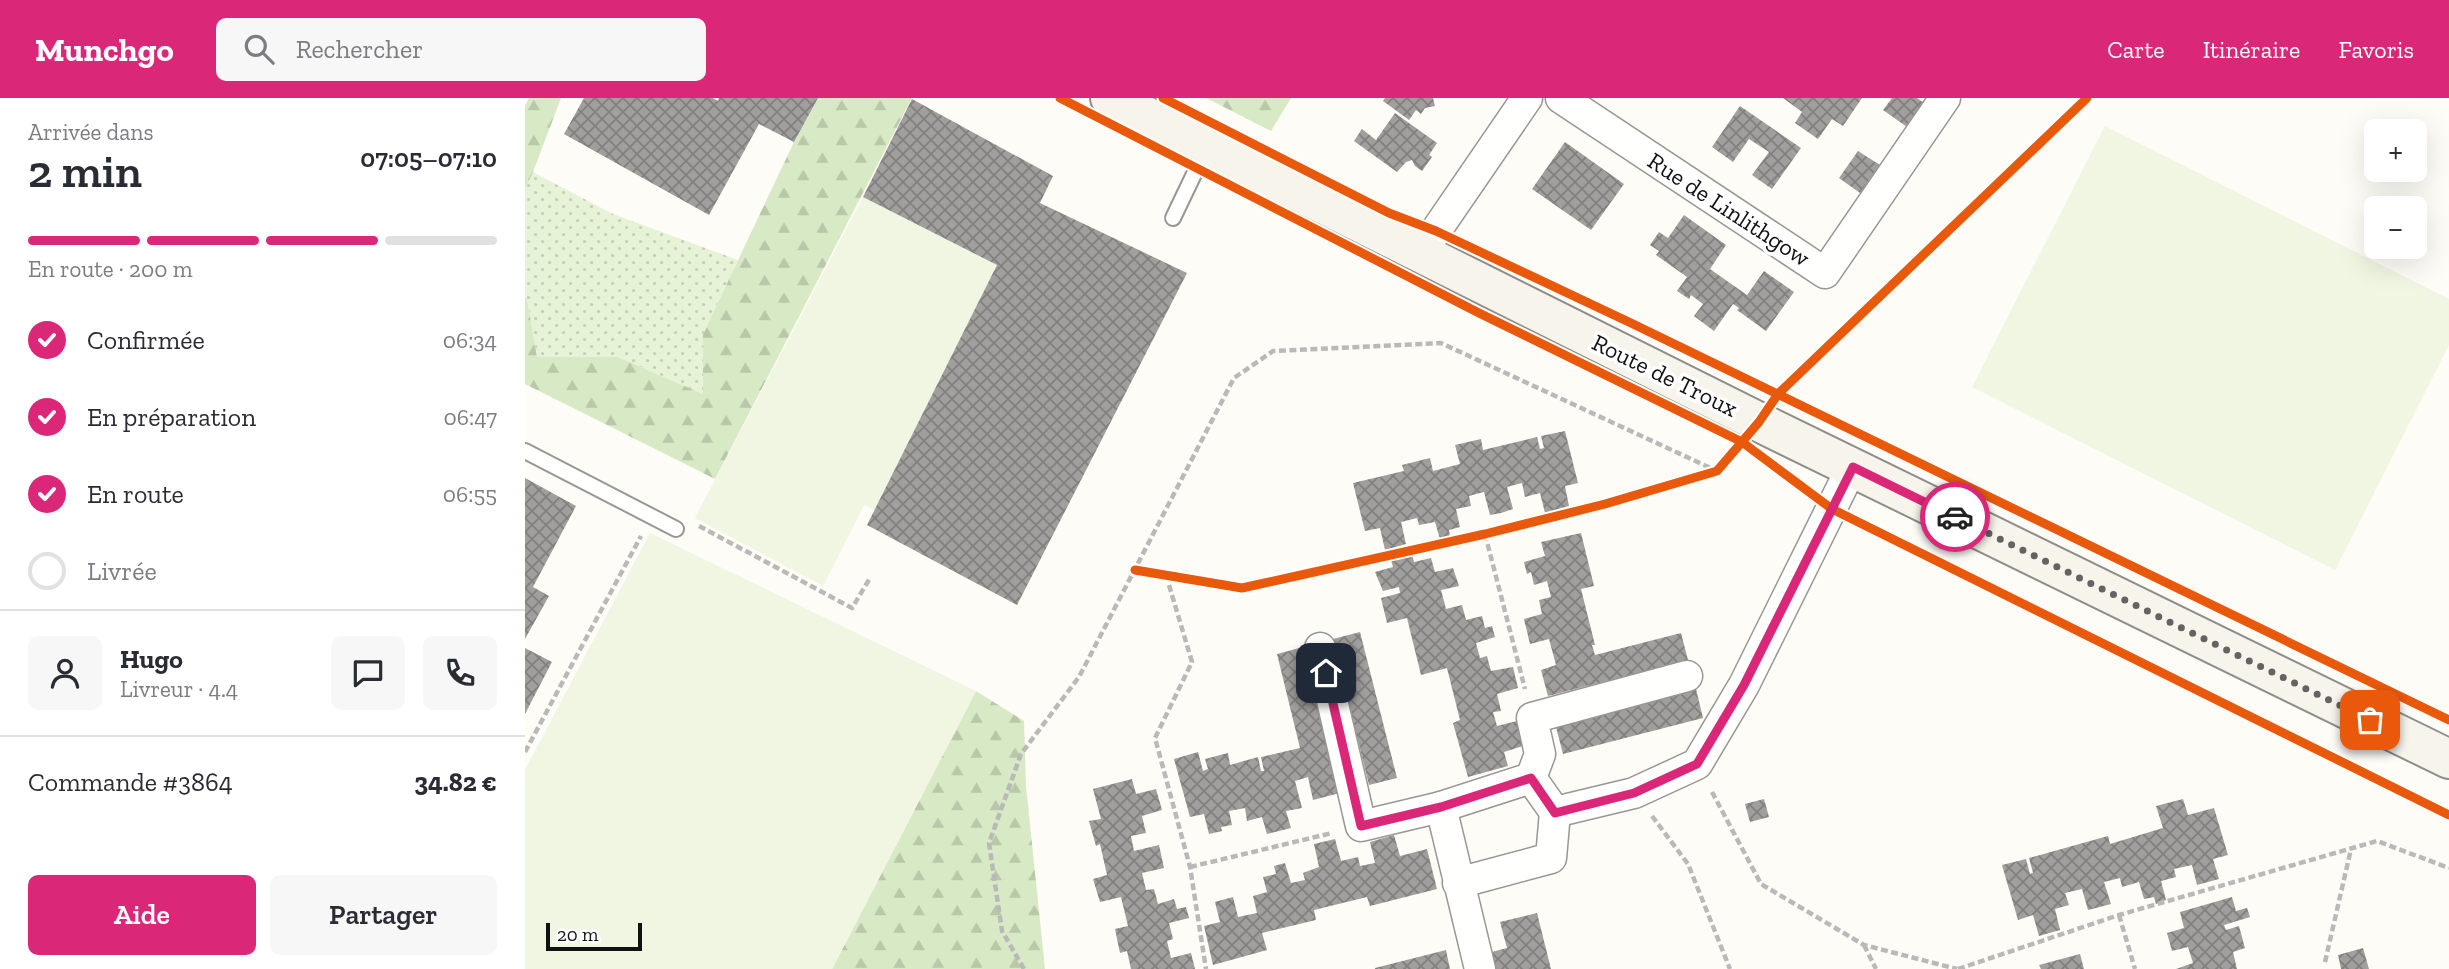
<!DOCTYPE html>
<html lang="fr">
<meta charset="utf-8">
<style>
body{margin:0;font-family:"Zilla Slab",serif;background:#f7f7f7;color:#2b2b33;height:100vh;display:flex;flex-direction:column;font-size:26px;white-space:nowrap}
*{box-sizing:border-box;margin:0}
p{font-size:23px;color:#7c7c81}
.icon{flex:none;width:38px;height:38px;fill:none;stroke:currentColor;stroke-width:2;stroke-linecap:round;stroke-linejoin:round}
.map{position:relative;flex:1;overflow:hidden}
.details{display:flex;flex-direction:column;background:#fff;width:525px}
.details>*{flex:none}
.tools{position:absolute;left:1839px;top:21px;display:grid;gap:14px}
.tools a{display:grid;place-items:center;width:63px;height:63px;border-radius:10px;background:#fff;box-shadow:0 7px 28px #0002;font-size:35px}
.scale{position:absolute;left:21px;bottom:18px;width:96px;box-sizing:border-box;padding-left:7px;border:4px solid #111;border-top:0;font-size:19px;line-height:24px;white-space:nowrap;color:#111;-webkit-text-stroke:5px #fff;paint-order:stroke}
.pin{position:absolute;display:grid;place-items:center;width:60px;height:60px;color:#fff;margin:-30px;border-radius:14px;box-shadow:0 4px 10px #0006}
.courier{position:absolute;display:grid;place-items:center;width:70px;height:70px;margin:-35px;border:5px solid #db2777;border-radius:50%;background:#fff;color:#222;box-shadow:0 2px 9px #0007}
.summary em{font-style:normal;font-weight:600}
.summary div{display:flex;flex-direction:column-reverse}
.summary{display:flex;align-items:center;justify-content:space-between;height:119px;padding:0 28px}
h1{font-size:46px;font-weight:600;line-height:52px}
.bar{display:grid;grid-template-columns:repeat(4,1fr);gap:10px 7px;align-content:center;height:84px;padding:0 28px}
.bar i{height:9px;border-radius:5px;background:#e1e1e2}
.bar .on{background:#db2777}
.bar p{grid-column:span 4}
.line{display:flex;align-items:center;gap:18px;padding:0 28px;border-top:2px solid #e1e1e2}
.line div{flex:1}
.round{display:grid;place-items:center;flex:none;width:74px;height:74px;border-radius:10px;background:#f7f7f7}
ol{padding:0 28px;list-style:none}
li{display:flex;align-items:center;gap:21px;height:77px}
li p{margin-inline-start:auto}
li .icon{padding:7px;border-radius:50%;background:#db2777;color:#fff;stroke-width:4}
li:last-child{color:#7c7c81}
li i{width:38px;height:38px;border:4px solid #e1e1e2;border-radius:50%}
.primary-button{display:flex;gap:14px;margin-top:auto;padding:14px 28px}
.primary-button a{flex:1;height:80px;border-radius:10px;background:#db2777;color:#fff;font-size:28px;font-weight:600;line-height:80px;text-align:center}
.primary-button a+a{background:#f7f7f7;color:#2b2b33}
header{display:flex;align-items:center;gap:42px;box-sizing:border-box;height:98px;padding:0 35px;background:#db2777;color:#fff}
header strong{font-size:33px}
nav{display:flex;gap:38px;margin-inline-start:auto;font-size:24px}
.search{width:490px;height:63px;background:#f7f7f7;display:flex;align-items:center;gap:18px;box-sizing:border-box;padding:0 24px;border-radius:10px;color:#7c7c81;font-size:26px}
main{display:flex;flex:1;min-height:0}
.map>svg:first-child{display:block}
</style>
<header>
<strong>Munchgo</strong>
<div class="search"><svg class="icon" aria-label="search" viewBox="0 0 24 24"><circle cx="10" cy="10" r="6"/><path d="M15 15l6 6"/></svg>Rechercher</div>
<nav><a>Carte</a><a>Itinéraire</a><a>Favoris</a></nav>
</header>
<main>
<section class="details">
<div class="summary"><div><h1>2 min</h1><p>Arrivée dans</p></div><em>07:05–07:10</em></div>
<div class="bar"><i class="on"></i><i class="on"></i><i class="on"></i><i></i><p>En route · 200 m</p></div>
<ol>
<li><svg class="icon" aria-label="check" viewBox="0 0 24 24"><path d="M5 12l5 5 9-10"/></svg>Confirmée<p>06:34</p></li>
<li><svg class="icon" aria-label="check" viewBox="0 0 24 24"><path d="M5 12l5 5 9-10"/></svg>En préparation<p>06:47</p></li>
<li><svg class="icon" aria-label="check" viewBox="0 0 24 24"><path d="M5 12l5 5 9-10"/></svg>En route<p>06:55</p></li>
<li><i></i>Livrée</li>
</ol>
<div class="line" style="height:126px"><a class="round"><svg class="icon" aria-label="person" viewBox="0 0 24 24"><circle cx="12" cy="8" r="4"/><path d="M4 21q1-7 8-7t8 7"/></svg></a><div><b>Hugo</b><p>Livreur · 4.4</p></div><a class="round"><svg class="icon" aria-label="chat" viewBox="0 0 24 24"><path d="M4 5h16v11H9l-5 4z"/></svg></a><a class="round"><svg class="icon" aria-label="phone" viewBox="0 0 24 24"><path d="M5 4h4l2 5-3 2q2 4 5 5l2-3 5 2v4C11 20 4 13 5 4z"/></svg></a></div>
<div class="line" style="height:91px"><div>Commande #3864</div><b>34.82 €</b></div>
<div class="primary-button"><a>Aide</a><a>Partager</a></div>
</section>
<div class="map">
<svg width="1924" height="871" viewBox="0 0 1924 871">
<defs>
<pattern id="grass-dots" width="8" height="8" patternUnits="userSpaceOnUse" patternTransform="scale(1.75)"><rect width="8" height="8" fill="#e7f3d7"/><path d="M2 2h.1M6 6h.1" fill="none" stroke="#c5cfb8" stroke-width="1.8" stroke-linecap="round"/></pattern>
<pattern id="forest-firs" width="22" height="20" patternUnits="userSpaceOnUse" patternTransform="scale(1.75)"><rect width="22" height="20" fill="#d8eac5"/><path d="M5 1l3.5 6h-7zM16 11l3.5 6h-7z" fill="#b8c8a8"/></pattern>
<pattern id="building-cross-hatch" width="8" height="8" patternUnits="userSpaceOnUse" patternTransform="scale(1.75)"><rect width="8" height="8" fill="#a19f9c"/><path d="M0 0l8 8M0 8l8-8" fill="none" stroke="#82807e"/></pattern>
</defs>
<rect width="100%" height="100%" fill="#fdfcf7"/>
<path fill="url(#grass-dots)" d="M8,74l80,42 125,46 -35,74v60l-85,-37h-81l-10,-58 -2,-1v-109z"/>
<g fill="url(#forest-firs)">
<path d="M4,0h32l-28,74 -8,17v-83z"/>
<path d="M293,0h94l-197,381 -190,-95v-86l2,1 10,58h81l85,37v-60l91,-192z"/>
<path d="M681,0h85l-20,33z"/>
<path d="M451,593l48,30 2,65 19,183h-213z"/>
</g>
<g fill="#f0f6e1">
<path d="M1580,28l344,173v46l-114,225 -363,-183z"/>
<path d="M338,99l134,68 -122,245 -11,-5 -41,81 -128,-68z"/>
<path d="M125,435l326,158 -144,278h-307v-199z"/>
</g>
<g fill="url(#building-cross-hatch)">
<path d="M59,0h129l5,3 1,-3h99l-24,44 -35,-18 -50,91 -145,-81z"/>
<path d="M860,0h48l2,8 -10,2 -4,6 -5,-4 -7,10 -26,-19z"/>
<path d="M1258,0h79l-19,28 -11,-7 -14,20 -23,-16 7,-11z"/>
<path d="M1367,0h25l7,5 -17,24 -24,-17z"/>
<path d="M387,1l141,77 -13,27 147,70 -170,332 -150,-80 130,-260 -134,-68z"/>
<path d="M1215,8l61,42 -29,41 -20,-14 17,-23 -20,-13 -16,23 -21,-15z"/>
<path d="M870,15l42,30 -8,12 3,2 -10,14 -7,-5 -3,-6 -6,2 -9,10 -43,-31 8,-12 14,11z"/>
<path d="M1040,44l59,42 -33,46 -59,-41z"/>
<path d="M1333,53l22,14 -20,28 -21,-15z"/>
<path d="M1159,117l42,30 -16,24 37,26 17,-24 30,21 -28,39 -29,-21 2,-2 -6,-4 -19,27 -20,-15 9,-12 -12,-9 -2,4 -12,-8 10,-14 -31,-22 3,-4 -9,-6 9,-13 9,6z"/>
<path d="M1040,333l13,52 -13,3 4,20 -24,7 -5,-20 -15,4 -3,-14 -15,4 6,22 -12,4 -11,2 -6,-23 -15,4 2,10 -15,3 4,18 -11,3 1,7 -10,2 -5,-17 -16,3 -2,-7 -16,4 5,22 -21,6 -5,-22 -15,3 -12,-48 51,-12 -2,-6 28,-7 3,13 27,-7 -5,-19 26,-6 2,11 54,-13 3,12 4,-1 -3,-12z"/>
<path d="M0,380l51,28 -43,81 16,9 -24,43z"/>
<path d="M1056,435l13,53 -13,3 14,56h-3l3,10 86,-22 7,27 -140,36 -7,-26 15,-5 -7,-26 -19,5 -6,-25 18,-5 -3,-14 12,-3 -4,-16 -13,4 -3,-13 -4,2 -3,-12 21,-6 -4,-14z"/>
<path d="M887,456l2,8 17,-4 4,14 18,-4 6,18 -18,4 5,19 16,-4 4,15 16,-4 3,12 7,-2 3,11 -19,6 4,15 7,-2 4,15 22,-4 5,21 -21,6 4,17 -8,1 4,14 20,-5 6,25 -19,6 4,14 -40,11 -15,-54 7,-3 -13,-52 -26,7 -14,-57 -20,5 -6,-25 19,-5 -1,-6 -16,4 -8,-19 18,-5 -2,-7z"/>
<path d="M835,534l37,146 -28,7 -36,-146z"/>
<path d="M778,549l37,146 -27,7 -5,-23 -13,4 7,27 -16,3 5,17 -24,6 -5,-17 -15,4 -2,-13 -16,3 3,14 -11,2 1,4 -13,3 -5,-20 -14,3 -16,-58 24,-7 5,19 5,-2 -3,-10 23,-6 2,12 28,-8 3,14h3l-3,-14 39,-9 -23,-94z"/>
<path d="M0,550l27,14 -27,52z"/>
<path d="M1171,591l7,29 -140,36 -7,-27z"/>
<path d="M607,681l4,15 20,-5 6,21 -20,6 4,17 -15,3 3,15 25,-6 5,23 -22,5 4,17 8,-1 4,15 16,-5 3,10 9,-2 3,11 -20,5 4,16 -6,2 4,17 20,-5 4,16h-64l-4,-18 -7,2 -5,-24 13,-3 -7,-29 -21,5 -7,-23 14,-4 -7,-31 -4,2 -7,-25 12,-2 -8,-30z"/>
<path d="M1239,701l5,18 -19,5 -5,-18z"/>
<path d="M1658,701l5,16 26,-7 14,47 -15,4 6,20 -22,6 -5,-20 -18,4 2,8 -15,4 5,19 -10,4 -2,-7 -10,2 -5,-17 -17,5 -2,-9 -16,4 7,22 -11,3 -12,3 -6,-21 -17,4 4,12 -14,4 5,21 -21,6 -6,-21 -15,5 -16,-55 24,-6 4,15 3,-1 -4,-15 79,-22 2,8 53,-16 -7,-22z"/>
<path d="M869,737l6,21 27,-7 10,40 -67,17 -3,-9 -53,13 2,10 -54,13 5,17 -54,15 -9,-39 16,-4 -5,-20 18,-5 5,20 19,-4 -4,-17 14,-4 -4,-15 13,-3 -2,-8 11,-3 6,20 14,-3 -2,-7 16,-6 -5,-23 21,-5 6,22 17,-4 2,9 15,-3 -5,-21z"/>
<path d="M1707,799l4,14 11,-3 3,9 -26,8 2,5 13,-4 6,22 -12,4 4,17h-61l17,-6 -5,-16 -16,4 -5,-18 17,-5 -4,-16z"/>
<path d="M1012,815l14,56h-63l-4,-15 23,-6 -7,-26z"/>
<path d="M1838,850l6,21h-28l-3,-14z"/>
<path d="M921,852l4,19h-75v-1z"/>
<path d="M1555,856l4,15h-43l-2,-4z"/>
</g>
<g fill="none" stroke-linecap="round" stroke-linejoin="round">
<g stroke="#979795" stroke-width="18">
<g id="lane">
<path d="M648,120l34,-71"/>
<path d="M0,353l151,78"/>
</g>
</g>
<g stroke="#979795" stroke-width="33">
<g id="street">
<path d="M1036,0l264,175 120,-175"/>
<path d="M895,156l107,-156"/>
<path d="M795,550l41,178 80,-19"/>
<path d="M1006,680l9,-24 -8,-36 155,-42"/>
<path d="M1030,714l79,-19 63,-29 47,-79 108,-218"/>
<path d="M933,785l93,-25 4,-46 -24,-34 -90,29 39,162"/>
</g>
</g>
<g stroke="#8e8d8b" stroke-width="42">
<path id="secondary" d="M585,0l649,324 690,337"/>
</g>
<g stroke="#b9b9b8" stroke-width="4.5" stroke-dasharray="7 3.5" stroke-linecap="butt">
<path d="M1254,295l308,-295"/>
<path d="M174,428l153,82 18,-30"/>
<path d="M960,436l40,155"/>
<path d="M610,472l107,18 243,-54 120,-30 112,-33 18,-22"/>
<path d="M641,477l26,87 -37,76 35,129 16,102"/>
<path d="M0,654l116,-216"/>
<path d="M1187,694l49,92 103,61 93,24"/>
<path d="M1127,718l36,48 42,105"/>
<path d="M665,769l142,-34"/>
<path d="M1594,817l16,54"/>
<path d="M1339,847l12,24"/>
<path d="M1800,864l26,-113"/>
<path d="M499,871l-22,-38 -13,-88 32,-89 58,-77 155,-299 39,-27 168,-8 276,128"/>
<path d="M1433,871l161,-54 258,-74 72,27"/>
</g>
<use href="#lane" stroke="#fffffe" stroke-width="14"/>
<use href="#street" stroke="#fffffe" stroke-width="30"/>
<use href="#secondary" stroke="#f6f4eb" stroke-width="38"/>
<g stroke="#fff" stroke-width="13">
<g id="cycleway">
<path d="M535,0l419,215 263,129 90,67 617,306"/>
<path d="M638,0l226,115 47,18 195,92 818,397"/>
<path d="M610,472l107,18 243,-54 120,-30 112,-33 42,-49 19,-28 309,-296"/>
</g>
</g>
<use href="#cycleway" stroke="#e8590c" stroke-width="9"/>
</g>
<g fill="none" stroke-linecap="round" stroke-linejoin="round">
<path stroke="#646362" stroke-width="7" stroke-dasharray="0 12.6" d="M1430,419l415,203"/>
<path stroke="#db2777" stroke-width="9" d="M801,575l35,153 80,-19 90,-29 24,35 79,-20 63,-29 47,-79 109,-218 102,50"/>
</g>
<g text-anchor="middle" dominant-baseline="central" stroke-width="7" stroke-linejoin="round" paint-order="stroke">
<g font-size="24" fill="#111" stroke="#fff">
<text transform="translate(1204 111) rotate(33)">Rue de Linlithgow</text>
<text transform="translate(1140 277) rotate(26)">Route de Troux</text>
</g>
</g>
</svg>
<div class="tools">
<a>+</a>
<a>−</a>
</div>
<div class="scale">20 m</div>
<div class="pin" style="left:1845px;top:622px;background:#ea580c"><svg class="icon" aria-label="bag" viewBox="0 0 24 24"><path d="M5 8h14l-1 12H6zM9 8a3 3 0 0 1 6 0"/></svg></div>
<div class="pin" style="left:801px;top:575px;background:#1f2937"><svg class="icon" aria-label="home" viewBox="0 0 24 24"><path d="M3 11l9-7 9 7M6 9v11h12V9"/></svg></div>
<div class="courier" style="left:1430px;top:419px"><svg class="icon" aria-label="car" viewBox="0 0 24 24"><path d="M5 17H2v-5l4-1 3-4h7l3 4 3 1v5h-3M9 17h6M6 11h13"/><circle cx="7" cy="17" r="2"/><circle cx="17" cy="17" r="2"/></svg></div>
</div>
</main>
